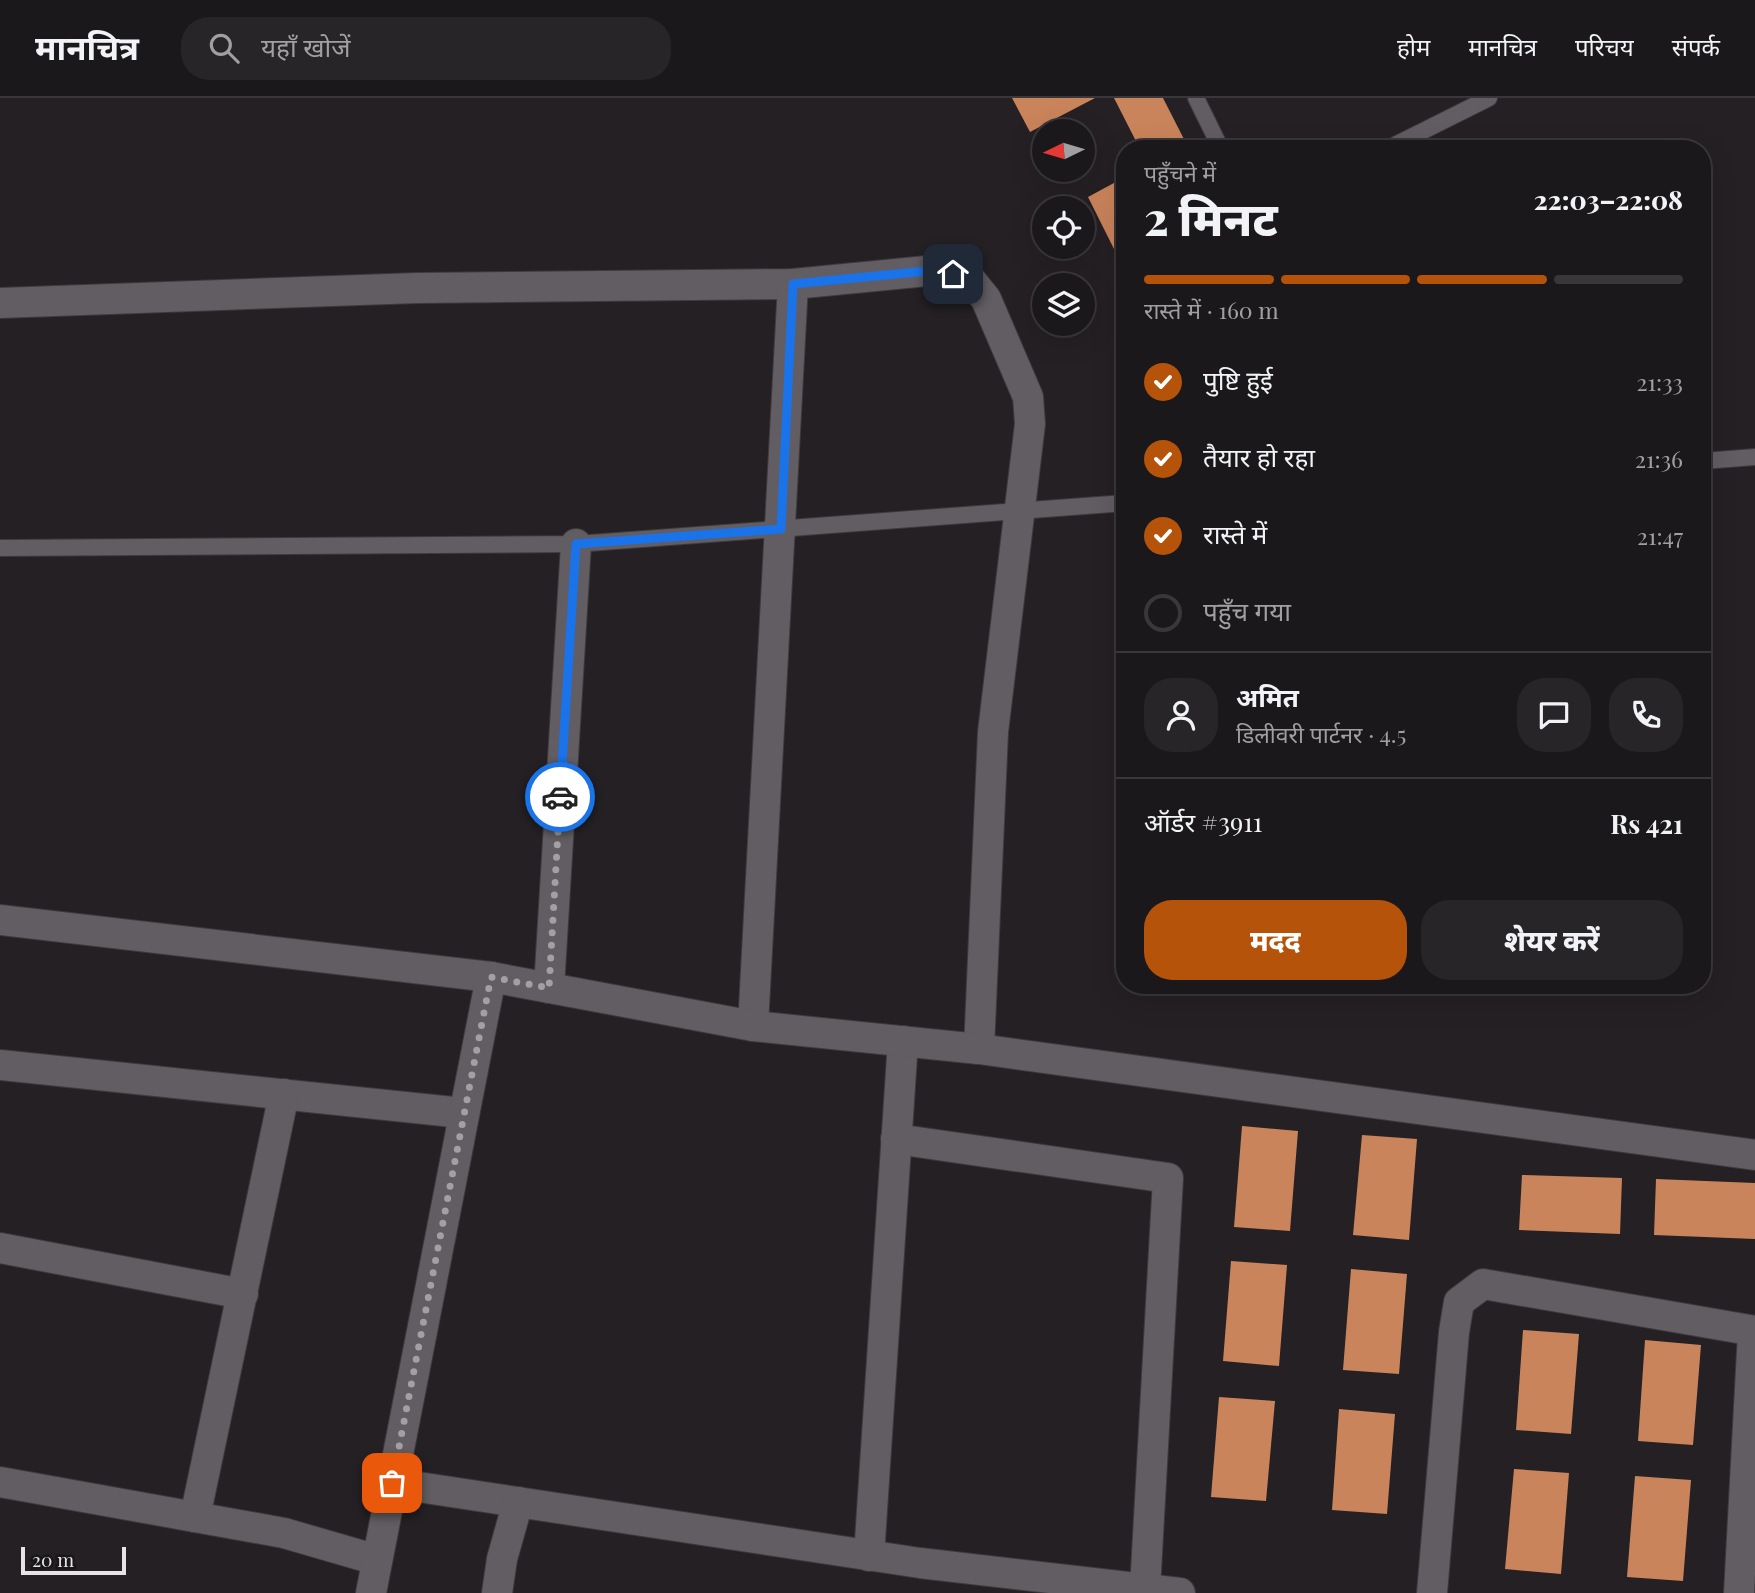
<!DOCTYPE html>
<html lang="hi">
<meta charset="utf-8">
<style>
body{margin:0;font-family:"Playfair Display","Noto Sans Devanagari",serif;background:#282528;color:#f1f3f6;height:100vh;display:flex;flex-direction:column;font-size:26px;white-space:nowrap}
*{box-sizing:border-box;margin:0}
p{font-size:23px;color:#a0a0a3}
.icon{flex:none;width:38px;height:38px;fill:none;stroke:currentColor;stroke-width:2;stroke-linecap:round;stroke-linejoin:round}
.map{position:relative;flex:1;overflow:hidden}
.details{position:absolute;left:1116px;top:42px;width:595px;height:854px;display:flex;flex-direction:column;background:#1b181b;border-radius:28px;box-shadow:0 7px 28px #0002,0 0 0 2px #39373a}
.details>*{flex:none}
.needle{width:46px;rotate:265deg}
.controls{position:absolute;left:1032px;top:21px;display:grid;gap:14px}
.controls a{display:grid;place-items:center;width:63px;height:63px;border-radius:50%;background:#1b181b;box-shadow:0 7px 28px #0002,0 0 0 2px #39373a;font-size:35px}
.scale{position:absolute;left:21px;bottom:18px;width:105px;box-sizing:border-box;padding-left:7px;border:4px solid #e7e4e7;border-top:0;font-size:19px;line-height:24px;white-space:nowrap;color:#e7e4e7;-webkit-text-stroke:5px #1a171b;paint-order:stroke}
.pin{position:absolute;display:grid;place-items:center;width:60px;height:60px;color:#fff;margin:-30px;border-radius:14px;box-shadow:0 4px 10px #0006}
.courier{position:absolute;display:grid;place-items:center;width:70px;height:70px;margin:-35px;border:5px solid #1a73e8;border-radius:50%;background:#fff;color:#222;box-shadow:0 2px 9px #0007}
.headline em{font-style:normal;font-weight:800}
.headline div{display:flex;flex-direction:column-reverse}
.headline{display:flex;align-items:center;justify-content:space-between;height:119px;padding:0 28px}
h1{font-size:46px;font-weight:800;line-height:52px}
.bar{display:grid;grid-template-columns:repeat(4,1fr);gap:10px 7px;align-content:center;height:84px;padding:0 28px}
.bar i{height:9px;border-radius:5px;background:#39373a}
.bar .active{background:#b45309}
.bar p{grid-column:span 4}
.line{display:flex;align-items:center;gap:18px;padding:0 28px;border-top:2px solid #39373a}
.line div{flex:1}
.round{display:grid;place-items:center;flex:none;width:74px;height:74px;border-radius:28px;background:#282528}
ol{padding:0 28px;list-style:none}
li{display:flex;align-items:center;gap:21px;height:77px}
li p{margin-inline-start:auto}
li .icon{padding:7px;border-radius:50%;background:#b45309;color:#fff;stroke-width:4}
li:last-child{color:#a0a0a3}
li i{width:38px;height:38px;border:4px solid #39373a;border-radius:50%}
.button{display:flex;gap:14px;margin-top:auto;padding:14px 28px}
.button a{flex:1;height:80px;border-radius:28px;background:#b45309;color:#fff;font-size:28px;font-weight:800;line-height:80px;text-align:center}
.button a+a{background:#282528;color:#f1f3f6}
header{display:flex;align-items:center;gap:42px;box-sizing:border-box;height:98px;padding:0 35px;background:#1b181b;border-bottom:2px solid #39373a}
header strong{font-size:33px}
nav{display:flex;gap:38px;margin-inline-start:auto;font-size:24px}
.search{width:490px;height:63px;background:#282528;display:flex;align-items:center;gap:18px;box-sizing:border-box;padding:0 24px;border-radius:28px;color:#a0a0a3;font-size:26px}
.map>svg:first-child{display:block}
</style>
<header>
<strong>मानचित्र</strong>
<div class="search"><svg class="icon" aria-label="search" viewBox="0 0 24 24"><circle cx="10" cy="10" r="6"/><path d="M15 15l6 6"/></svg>यहाँ खोजें</div>
<nav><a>होम</a><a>मानचित्र</a><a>परिचय</a><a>संपर्क</a></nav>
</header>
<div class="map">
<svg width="1755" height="1495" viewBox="0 0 1755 1495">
<rect width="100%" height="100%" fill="#242024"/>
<g fill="#ca845b">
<path d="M1012,0h83l-65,34z"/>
<path d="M1114,0h49l26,51h-49z"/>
<path d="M1125,79v78l-6,4 -31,-62z"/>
<path d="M1242,1028l56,5 -8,100 -56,-4z"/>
<path d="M1362,1037l55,4 -8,101 -56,-5z"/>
<path d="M1522,1077l100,3 -2,56 -101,-4z"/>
<path d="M1656,1081l99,4v56l-101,-4z"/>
<path d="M1231,1163l56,4 -8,101 -56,-5z"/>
<path d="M1351,1171l56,5 -8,100 -56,-4z"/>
<path d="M1523,1232l56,4 -8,100 -55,-4z"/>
<path d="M1645,1242l56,5 -8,100 -55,-4z"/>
<path d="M1219,1299l56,4 -9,100 -55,-4z"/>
<path d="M1339,1311l56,5 -8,100 -55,-4z"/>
<path d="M1514,1371l55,4 -8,101 -56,-5z"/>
<path d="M1635,1378l56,4 -8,101 -56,-4z"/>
</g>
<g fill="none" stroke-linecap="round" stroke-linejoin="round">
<g stroke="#3d3a3d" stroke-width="18">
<g id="lane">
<path d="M1196,0l25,51"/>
<path d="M1387,51l102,-51"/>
<path d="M1703,363l52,-4"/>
<path d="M0,450l576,-4 549,-41"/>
</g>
</g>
<g stroke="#3d3a3d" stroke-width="32">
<g id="street">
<path d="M0,205l417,-15 376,-4 144,-14 32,8 17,21 42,98 2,27 -37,308 -14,317"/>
<path d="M0,822l491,57"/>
<path d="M549,890l27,-444"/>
<path d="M753,928l40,-742"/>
<path d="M0,967l463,48"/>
<path d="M896,1041l272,39 -23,411"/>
<path d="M0,1150l243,46"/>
<path d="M0,1384l284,51 93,27"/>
<path d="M392,1385l528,80 260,30"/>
<path d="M195,1419l89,-423"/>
<path d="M869,1458l34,-515"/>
<path d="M371,1495l120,-616 262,49 226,23 776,106"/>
<path d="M497,1495l5,-34 16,-57"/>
<path d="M1432,1495l22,-261 5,-30 24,-18 272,47"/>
<path d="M1739,1495l14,-261"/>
</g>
</g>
<use href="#lane" stroke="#615d62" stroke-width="16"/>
<use href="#street" stroke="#615d62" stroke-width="30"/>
</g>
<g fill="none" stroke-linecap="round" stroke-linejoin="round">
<path stroke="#a39fa3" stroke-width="7" stroke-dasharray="0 12.6" d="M392,1385l99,-506 58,11 11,-191"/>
<path stroke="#1a73e8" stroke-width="9" d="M560,699l16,-253 205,-15 12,-245 144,-14 16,4"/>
</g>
</svg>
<div class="controls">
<a><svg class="needle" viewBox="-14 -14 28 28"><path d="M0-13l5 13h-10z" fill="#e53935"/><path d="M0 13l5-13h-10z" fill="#a0a0a3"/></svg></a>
<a><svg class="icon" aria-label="locate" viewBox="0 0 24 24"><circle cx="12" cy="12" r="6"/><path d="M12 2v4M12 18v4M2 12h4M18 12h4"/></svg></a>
<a><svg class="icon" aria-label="layers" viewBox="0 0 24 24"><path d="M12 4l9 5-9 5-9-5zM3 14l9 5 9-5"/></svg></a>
</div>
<div class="scale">20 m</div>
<div class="pin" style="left:392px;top:1385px;background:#ea580c"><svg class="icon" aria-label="bag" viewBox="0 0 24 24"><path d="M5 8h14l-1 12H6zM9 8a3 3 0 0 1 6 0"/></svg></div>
<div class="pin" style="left:953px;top:176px;background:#1f2937"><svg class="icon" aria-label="home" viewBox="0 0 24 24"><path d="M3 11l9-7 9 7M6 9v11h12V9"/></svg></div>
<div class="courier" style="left:560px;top:699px"><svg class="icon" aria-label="car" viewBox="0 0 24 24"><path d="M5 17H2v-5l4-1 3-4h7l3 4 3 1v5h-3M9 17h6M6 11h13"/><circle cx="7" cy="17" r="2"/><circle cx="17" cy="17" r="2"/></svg></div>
<section class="details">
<div class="headline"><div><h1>2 मिनट</h1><p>पहुँचने में</p></div><em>22:03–22:08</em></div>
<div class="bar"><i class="active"></i><i class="active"></i><i class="active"></i><i></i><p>रास्ते में · 160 m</p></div>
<ol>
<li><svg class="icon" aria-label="check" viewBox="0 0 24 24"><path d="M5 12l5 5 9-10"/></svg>पुष्टि हुई<p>21:33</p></li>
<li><svg class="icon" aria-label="check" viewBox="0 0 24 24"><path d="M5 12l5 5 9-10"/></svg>तैयार हो रहा<p>21:36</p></li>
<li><svg class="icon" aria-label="check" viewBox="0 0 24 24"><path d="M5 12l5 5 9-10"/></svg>रास्ते में<p>21:47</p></li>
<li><i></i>पहुँच गया</li>
</ol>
<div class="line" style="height:126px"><a class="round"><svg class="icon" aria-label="person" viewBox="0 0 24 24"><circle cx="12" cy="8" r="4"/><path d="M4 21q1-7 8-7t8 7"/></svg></a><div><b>अमित</b><p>डिलीवरी पार्टनर · 4.5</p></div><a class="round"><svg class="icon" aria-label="chat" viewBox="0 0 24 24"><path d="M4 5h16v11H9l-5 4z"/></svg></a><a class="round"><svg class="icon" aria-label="phone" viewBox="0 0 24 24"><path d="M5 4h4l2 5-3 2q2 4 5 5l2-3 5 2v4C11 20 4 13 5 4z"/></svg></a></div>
<div class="line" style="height:91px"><div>ऑर्डर #3911</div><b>Rs 421</b></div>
<div class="button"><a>मदद</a><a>शेयर करें</a></div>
</section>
</div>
